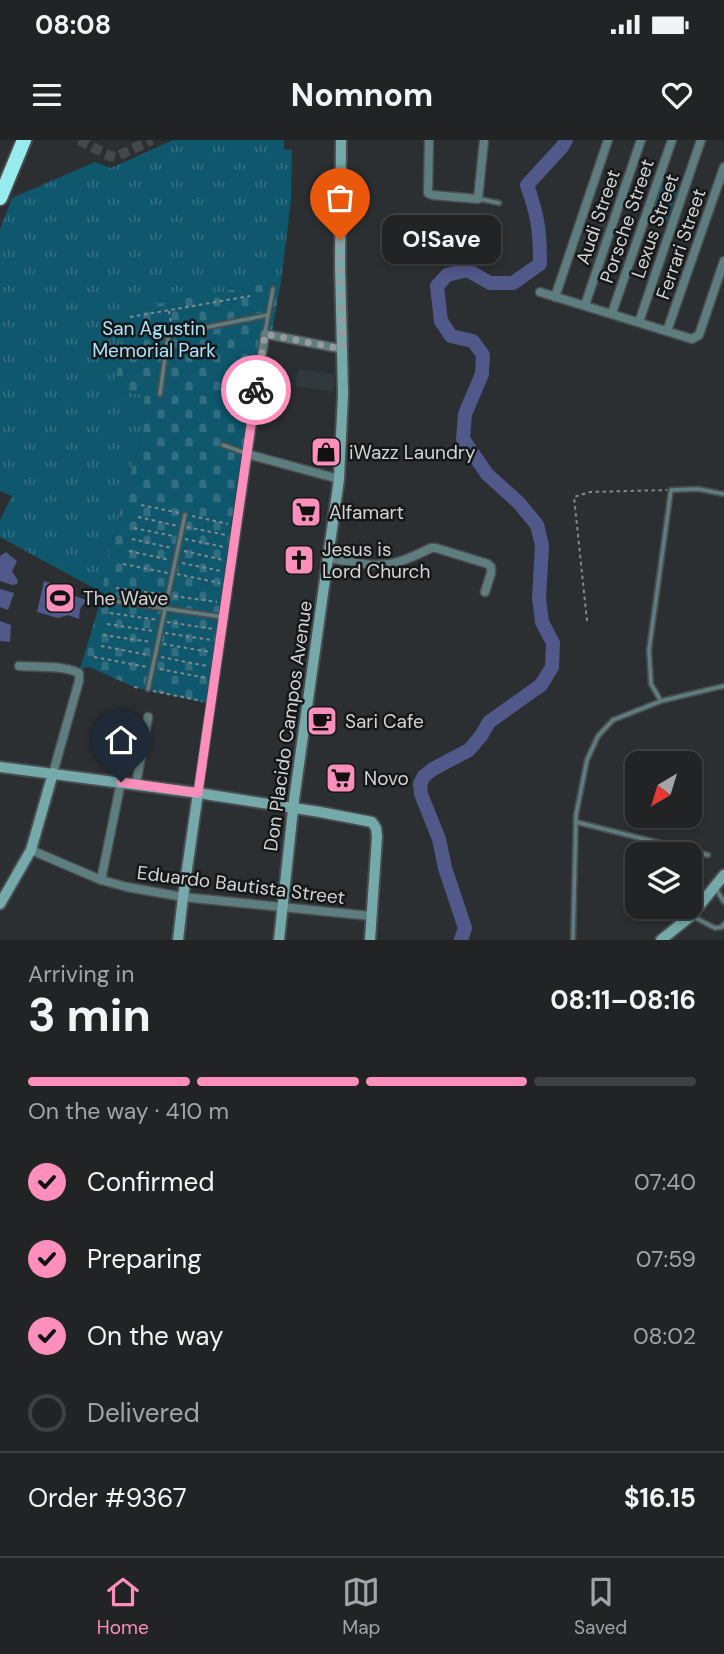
<!DOCTYPE html>
<meta charset="utf-8">
<style>
body{margin:0;font-family:"DM Sans",sans-serif;background:#292b2d;color:#f1f3f6;height:100vh;display:flex;flex-direction:column;font-size:26px;white-space:nowrap}
*{box-sizing:border-box;margin:0}
p{font-size:23px;color:#a2a4a7}
.icon{flex:none;width:38px;height:38px;fill:none;stroke:currentColor;stroke-width:2;stroke-linecap:round;stroke-linejoin:round}
.map{position:relative;height:800px;overflow:hidden}
.panel{display:flex;flex-direction:column;background:#212325;flex:1}
.panel>*{flex:none}
.needle{width:46px;rotate:218deg}
.tools{position:absolute;left:625px;top:611px;display:grid;gap:14px}
.tools a{display:grid;place-items:center;width:77px;height:77px;border-radius:14px;background:#212325;box-shadow:0 4px 10px #0003,0 0 0 2px #3e4042;font-size:35px}
.pin{position:absolute;display:grid;place-items:center;width:60px;height:60px;color:#fff;margin:-72px -30px;border-radius:50% 50% 50% 0;rotate:-45deg;box-shadow:0 0 7px #0007}
.pin .icon{rotate:45deg}
.courier{position:absolute;display:grid;place-items:center;width:70px;height:70px;margin:-35px;border:5px solid #fe8ebb;border-radius:50%;background:#fff;color:#222;box-shadow:0 2px 9px #0007}
.bubble{position:absolute;height:49px;border-radius:14px;background:#212325;box-shadow:0 4px 10px #0003,0 0 0 2px #3e4042;font-size:23px;font-weight:700;line-height:49px;text-align:center}
.head em{font-style:normal;font-weight:700}
.head div{display:flex;flex-direction:column-reverse}
.head{display:flex;align-items:center;justify-content:space-between;height:119px;padding:0 28px}
h1{font-size:46px;font-weight:700;line-height:52px}
.bar{display:grid;grid-template-columns:repeat(4,1fr);gap:10px 7px;align-content:center;height:84px;padding:0 28px}
.bar i{height:9px;border-radius:5px;background:#3e4042}
.bar .current{background:#fe8ebb}
.bar p{grid-column:span 4}
.line{display:flex;align-items:center;gap:18px;padding:0 28px;border-top:2px solid #3e4042}
.line div{flex:1}
ol{padding:0 28px;list-style:none}
li{display:flex;align-items:center;gap:21px;height:77px}
li p{margin-inline-start:auto}
li .icon{padding:7px;border-radius:50%;background:#fe8ebb;color:#111;stroke-width:4}
li:last-child{color:#a2a4a7}
li i{width:38px;height:38px;border:4px solid #3e4042;border-radius:50%}
.status{display:flex;justify-content:space-between;align-items:center;height:49px;padding:0 35px;background:#212325;direction:ltr}
.status svg{height:19px;fill:currentColor}
header{display:flex;justify-content:space-between;align-items:center;height:91px;padding:0 28px;background:#212325;font-size:32px;font-weight:700}
.tab-bar{display:flex;justify-content:space-around;align-items:center;height:98px;border-top:2px solid #3e4042;background:#212325;font-size:19px;color:#a2a4a7}
.tab-bar a{display:grid;justify-items:center;gap:4px}
.tab-bar .current{color:#fe8ebb}
.map>svg:first-child{display:block}
</style>
<div class="status"><b>08:08</b><svg viewBox="0 0 49 12"><path d="M0 12V9h3v3zM5 12V6h3v6zM10 12V3h3v9zM15 12V0h3v12zM26 1h20v11H26zM47 4h2v5h-2z"/></svg></div>
<header><svg class="icon" aria-label="menu" viewBox="0 0 24 24"><path d="M4 6h16M4 12h16M4 18h16"/></svg>Nomnom<svg class="icon" aria-label="heart" viewBox="0 0 24 24"><path d="M12 20l-8-8c-3-5 5-10 8-4 3-6 11-1 8 4z"/></svg></header>
<div class="map">
<svg width="724" height="800" viewBox="0 0 724 800">
<defs>
<pattern id="grass-tufts" width="24" height="20" patternUnits="userSpaceOnUse" patternTransform="scale(1.75)"><rect width="24" height="20" fill="#0f576d"/><path d="M3 7l-1-3M5 7V3M7 7l1-3M15 17l-1-3M17 17v-4M19 17l1-3" fill="none" stroke="#316e81"/></pattern>
<pattern id="cemetery-stones" width="16" height="16" patternUnits="userSpaceOnUse" patternTransform="scale(1.75)"><rect width="16" height="16" fill="#0f576d"/><path d="M2 7V4a2 2 0 0 1 4 0v3zM10 15v-3a2 2 0 0 1 4 0v3z" fill="#316e81"/></pattern>
</defs>
<rect width="100%" height="100%" fill="#2c2f31"/>
<g fill="#303a3e">
<path d="M600,79l10,3 -16,43 -19,-7 12,-34 10,3z"/>
<path d="M298,229l36,5v18l-39,-6z"/>
</g>
<path fill="url(#grass-tufts)" d="M173,0h111v9l8,1 -1,51 -10,80 -157,30 -9,81 31,2 -7,50 -35,126 -1,23 -103,-56v-17l12,-24 -12,-5v-262l12,-31 83,-36 16,6z"/>
<path fill="url(#cemetery-stones)" d="M281,141l-9,51 -12,5 -26,168 -28,198 -72,-16 -45,-20 -9,2 23,-76 1,-23 35,-126 6,-50 -30,-2 9,-82z"/>
<path fill="#0f576d" d="M658,42l20,8 -12,33 -20,-7z"/>
<g fill="#51588a">
<path d="M6,412l11,9 -5,10 6,10 -1,3 -5,1 -12,-4v-25z"/>
<path d="M44,441l20,6 11,9 11,4 -6,9 -1,10 -11,-4 -10,3 -21,-6z"/>
<path d="M0,449l14,4 -6,17 -8,-3z"/>
<path d="M0,481l11,4 -1,17 -10,-1z"/>
</g>
<g fill="none" stroke-linecap="round" stroke-linejoin="round">
<path stroke="#51588a" stroke-width="14" d="M461,800l4,-12 -20,-60 -6,-29 -18,-45 -1,-10 4,-8 9,-7 36,-19 12,-14 8,-14 52,-37 11,-18 1,-24 -11,-21 -3,-24 3,-53 -5,-20 -18,-22 -32,-29 -24,-35 2,-25 17,-40 1,-19 -10,-14 -22,-5 -10,-15 -4,-35 10,-11 20,-5 23,13h23l27,-19c0,-33 -2,-48 -13,-79l35,-38 4,-7"/>
<path stroke="#45484a" stroke-width="10" stroke-dasharray="10 5" stroke-linecap="butt" d="M79,0l31,16 6,1 36,-17"/>
<g stroke="#4a4d4f" stroke-width="7">
<g id="lane">
<path d="M480,59l19,4"/>
<path d="M265,192l8,-43"/>
<path d="M160,254l7,-52 2,-6 4,-2 95,-19"/>
<path d="M223,305l22,8"/>
<path d="M114,461l109,16"/>
<path d="M148,549l37,-174"/>
<path d="M661,561l-10,-17 -2,-34 22,-160 27,-1 26,5"/>
<path d="M576,682l132,33"/>
<path d="M716,749l8,13"/>
<path d="M692,776l23,12 7,-1 2,-3"/>
<path d="M573,800l3,-125 11,-55 11,-24 15,-16 48,-19 63,-15"/>
</g>
</g>
<g stroke="#4a4d4f" stroke-width="11">
<g id="street">
<path d="M429,0l-1,53 4,2 46,4 6,-59"/>
<path d="M540,152l152,47 7,-4 25,-74"/>
<path d="M555,157l53,-157"/>
<path d="M585,165l56,-165"/>
<path d="M612,173l60,-173"/>
<path d="M639,182l62,-182"/>
<path d="M667,191l57,-164"/>
<path d="M247,314l92,25"/>
<path d="M329,418c19,3 41,9 60,6 15,-2 29,-10 42,-16h5l52,16 3,3v6l-6,19"/>
<path d="M19,526c18,1 43,-1 60,7v8l-26,92"/>
<path d="M136,644l12,-67"/>
<path d="M198,653l67,-459 77,15"/>
<path d="M31,710l70,30 26,7 56,10 188,19"/>
<path d="M101,740l20,-98"/>
</g>
</g>
<g stroke="#4a4d4f" stroke-width="14">
<g id="secondary">
<path d="M0,627l198,26 122,19 52,10 4,6 1,9 -7,103"/>
<path d="M0,764l31,-54 22,-77"/>
<path d="M178,800l5,-43 15,-104"/>
<path d="M279,800l15,-140 45,-321 4,-85 -3,-128 1,-126"/>
<path d="M661,800l30,-24 33,-41"/>
</g>
</g>
<g stroke="#4a4d4f" stroke-width="18">
<path id="highway" d="M0,58l24,-58"/>
</g>
<g stroke="#868889" stroke-width="2" stroke-dasharray="3.5 3.5" stroke-linecap="butt">
<path d="M169,171l3,19"/>
<path d="M130,177l120,-21"/>
<path d="M141,365l39,8"/>
<path d="M192,376l36,8"/>
<path d="M138,377l40,9"/>
<path d="M187,387l39,8"/>
<path d="M134,388l39,8"/>
<path d="M132,399l40,9"/>
<path d="M185,399l39,8"/>
<path d="M129,411l41,9"/>
<path d="M184,411l39,9"/>
<path d="M182,423l39,8"/>
<path d="M123,424l45,9"/>
<path d="M177,434l43,9"/>
<path d="M116,448l45,6"/>
<path d="M174,456l43,6"/>
<path d="M110,473l48,7"/>
<path d="M587,481l-13,-124 16,-5 77,-2"/>
<path d="M167,482l46,7"/>
<path d="M107,484l46,7"/>
<path d="M165,493l46,7"/>
<path d="M103,495l48,7"/>
<path d="M163,504l47,8"/>
<path d="M101,506l48,9"/>
<path d="M94,517l53,10"/>
<path d="M161,517l46,9"/>
<path d="M160,529l46,9"/>
<path d="M134,547l7,1"/>
<path d="M153,551l49,10"/>
</g>
<use href="#lane" stroke="#5e7d7e" stroke-width="3.5"/>
<use href="#street" stroke="#5e7d7e" stroke-width="8"/>
<use href="#secondary" stroke="#76aaaa" stroke-width="10"/>
<use href="#highway" stroke="#98ebec" stroke-width="14"/>
</g>
<g fill="none" stroke-linecap="round" stroke-linejoin="round">
<path stroke="#989a9c" stroke-width="7" stroke-dasharray="0 12.6" d="M256,250l9,-56 77,15 -2,-109"/>
<path stroke="#fe8ebb" stroke-width="9" d="M121,642l77,11 58,-403"/>
</g>
<defs>
<g id="shop-square" transform="scale(1.575)"><rect x="-9" y="-9" width="18" height="18" rx="4" fill="#fe8ebb" stroke="#161718"/><path d="M-5-2.5h2.3a2.7 3.5 0 0 1 5.4 0H5L5.5 6h-11ZM-1.5-2.5h3a1.5 2.3 0 0 0-3 0Z" fill="#111"/></g>
<g id="supermarket-square" transform="scale(1.575)"><rect x="-9" y="-9" width="18" height="18" rx="4" fill="#fe8ebb" stroke="#161718"/><path d="M-6-5.5h2.5l.6 2H6L4.5 2H-2.5L-4.4-4H-6ZM-1.5 3.2a1.3 1.3 0 1 0 .1 0ZM3 3.2a1.3 1.3 0 1 0 .1 0Z" fill="#111"/></g>
<g id="church-square" transform="scale(1.575)"><rect x="-9" y="-9" width="18" height="18" rx="4" fill="#fe8ebb" stroke="#161718"/><path d="M-1.2-6h2.4v3.5h3.3v2.4h-3.3V6h-2.4V-.1h-3.3v-2.4h3.3Z" fill="#111"/></g>
<g id="stadium-square" transform="scale(1.575)"><rect x="-9" y="-9" width="18" height="18" rx="4" fill="#fe8ebb" stroke="#161718"/><path d="M0-5a6.5 5 0 1 0 0 10a6.5 5 0 1 0 0-10ZM-3.5-1.8h7v3.6h-7Z" fill="#111"/></g>
<g id="cafe-square" transform="scale(1.575)"><rect x="-9" y="-9" width="18" height="18" rx="4" fill="#fe8ebb" stroke="#161718"/><path d="M-5.5-4.5H6V0H3Q3 3.5 0 3.5H-2.5Q-5.5 3.5-5.5 0ZM3-3.2v2h1.7v-2ZM-6 4.5H4V6H-6Z" fill="#111"/></g>
</defs>
<g fill-rule="evenodd">
<use href="#shop-square" x="326" y="312"/>
<use href="#supermarket-square" x="306" y="372"/>
<use href="#church-square" x="299" y="420"/>
<use href="#stadium-square" x="60" y="458"/>
<use href="#cafe-square" x="322" y="581"/>
<use href="#supermarket-square" x="341" y="638"/>
</g>
<g text-anchor="middle" dominant-baseline="central" stroke-width="5" stroke-linejoin="round" paint-order="stroke">
<g font-size="19" fill="#d2d4d5" stroke="#161718">
<text transform="translate(598 77) rotate(-71)">Audi Street</text>
<text transform="translate(627 81) rotate(-71)">Porsche Street</text>
<text transform="translate(655 86) rotate(-71)">Lexus Street</text>
<text transform="translate(681 104) rotate(-71)">Ferrari Street</text>
<text transform="translate(288 586) rotate(-82)">Don Placido Campos Avenue</text>
<text transform="translate(241 745) rotate(7)">Eduardo Bautista Street</text>
</g>
<g font-size="19" fill="#abe5fc" stroke="#161718">
<text x="154" y="188">San Agustin<tspan x="154" dy="22">Memorial Park</tspan></text>
</g>
<g font-size="19" fill="#d2d4d5" stroke="#161718" text-anchor="start">
<text x="349" y="312">iWazz Laundry</text>
<text x="329" y="372">Alfamart</text>
<text x="322" y="409">Jesus is<tspan x="322" dy="22">Lord Church</tspan></text>
<text x="83" y="458">The Wave</text>
<text x="345" y="581">Sari Cafe</text>
<text x="364" y="638">Novo</text>
</g>
</g>
</svg>
<div class="tools">
<a><svg class="needle" viewBox="-14 -14 28 28"><path d="M0-13l5 13h-10z" fill="#e53935"/><path d="M0 13l5-13h-10z" fill="#a2a4a7"/></svg></a>
<a><svg class="icon" aria-label="layers" viewBox="0 0 24 24"><path d="M12 4l9 5-9 5-9-5zM3 14l9 5 9-5"/></svg></a>
</div>
<div class="pin" style="left:340px;top:100px;background:#ea580c"><svg class="icon" aria-label="bag" viewBox="0 0 24 24"><path d="M5 8h14l-1 12H6zM9 8a3 3 0 0 1 6 0"/></svg></div>
<div class="pin" style="left:121px;top:642px;background:#1f2937"><svg class="icon" aria-label="home" viewBox="0 0 24 24"><path d="M3 11l9-7 9 7M6 9v11h12V9"/></svg></div>
<div class="courier" style="left:256px;top:250px"><svg class="icon" aria-label="bike" viewBox="0 0 24 24"><circle cx="6" cy="16" r="4"/><circle cx="18" cy="16" r="4"/><path d="M6 16l4-8h5l3 8M10 8l3 8H6M13 5h3"/></svg></div>
<div class="bubble" style="left:382px;top:75px;width:119px">O!Save</div>
</div>
<section class="panel">
<div class="head"><div><h1>3 min</h1><p>Arriving in</p></div><em>08:11–08:16</em></div>
<div class="bar"><i class="current"></i><i class="current"></i><i class="current"></i><i></i><p>On the way · 410 m</p></div>
<ol>
<li><svg class="icon" aria-label="check" viewBox="0 0 24 24"><path d="M5 12l5 5 9-10"/></svg>Confirmed<p>07:40</p></li>
<li><svg class="icon" aria-label="check" viewBox="0 0 24 24"><path d="M5 12l5 5 9-10"/></svg>Preparing<p>07:59</p></li>
<li><svg class="icon" aria-label="check" viewBox="0 0 24 24"><path d="M5 12l5 5 9-10"/></svg>On the way<p>08:02</p></li>
<li><i></i>Delivered</li>
</ol>
<div class="line" style="height:91px"><div>Order #9367</div><b>$16.15</b></div>
</section>
<nav class="tab-bar">
<a class="current"><svg class="icon" aria-label="home" viewBox="0 0 24 24"><path d="M3 11l9-7 9 7M6 9v11h12V9"/></svg>Home</a>
<a><svg class="icon" aria-label="map" viewBox="0 0 24 24"><path d="M3 6l6-2 6 2 6-2v14l-6 2-6-2-6 2zM9 4v14M15 6v14"/></svg>Map</a>
<a><svg class="icon" aria-label="saved" viewBox="0 0 24 24"><path d="M7 4h10v16l-5-4-5 4z"/></svg>Saved</a>
</nav>
